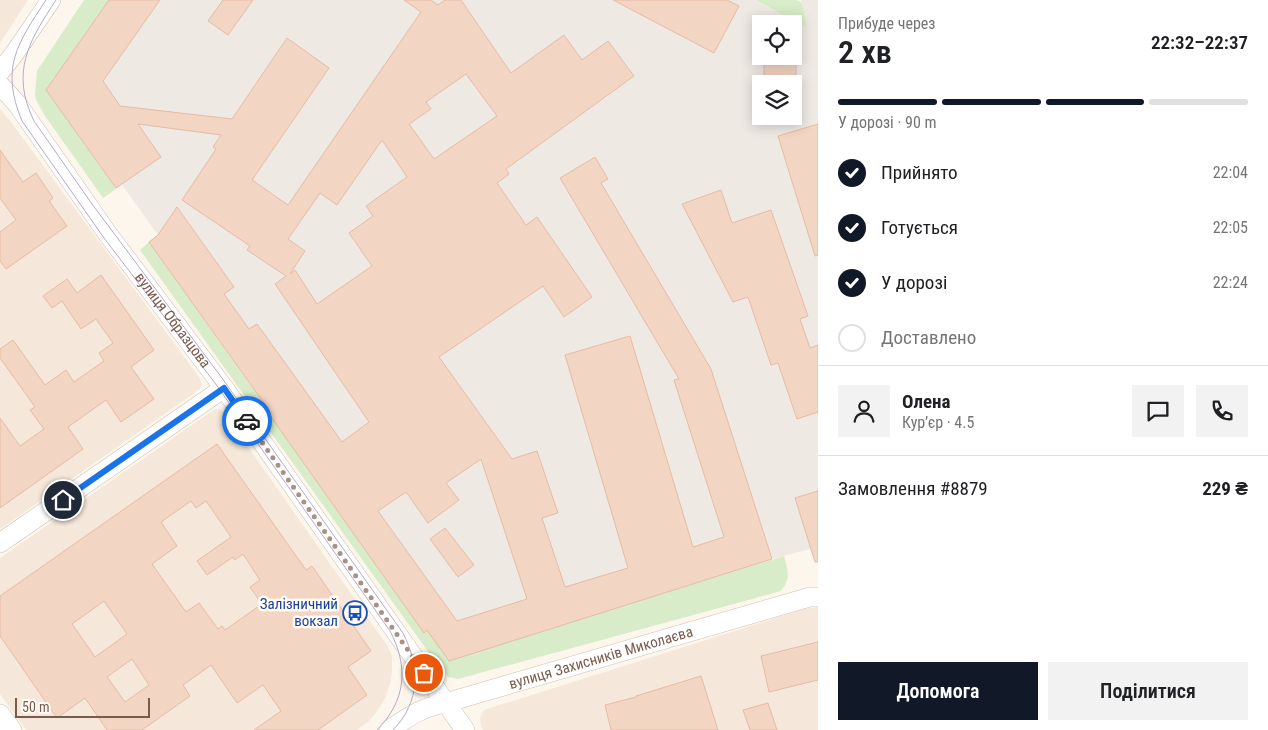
<!DOCTYPE html>
<html lang="uk">
<meta charset="utf-8">
<style>
body{margin:0;font-family:"Roboto Condensed",sans-serif;background:#f2f2f2;color:#202124;height:100vh;display:flex;flex-direction:column;font-size:19px;white-space:nowrap}
*{box-sizing:border-box;margin:0}
p{font-size:16px;color:#757577}
.icon{flex:none;width:28px;height:28px;fill:none;stroke:currentColor;stroke-width:2;stroke-linecap:round;stroke-linejoin:round}
.map{position:relative;flex:1;overflow:hidden}
.drawer{display:flex;flex-direction:column;background:#fff;width:450px}
.drawer>*{flex:none}
.fabs{position:absolute;left:752px;top:15px;display:grid;gap:10px}
.fabs a{display:grid;place-items:center;width:50px;height:50px;border-radius:0px;background:#fff;box-shadow:0 2px 12px #0003;font-size:25px}
.scale{position:absolute;left:15px;bottom:12px;width:135px;box-sizing:border-box;padding-left:5px;border:2px solid #7a5c4d;border-top:0;font-size:14px;line-height:18px;white-space:nowrap;color:#7a5c4d;-webkit-text-stroke:4px #fffaf3;paint-order:stroke}
.pin{position:absolute;display:grid;place-items:center;width:42px;height:42px;color:#fff;margin:-21px;border:2px solid #fff;border-radius:50%;box-shadow:0 1px 5px #0007}
.courier{position:absolute;display:grid;place-items:center;width:50px;height:50px;margin:-25px;border:4px solid #1a73e8;border-radius:50%;background:#fff;color:#222;box-shadow:0 1px 6px #0007}
.headline em{font-style:normal;font-weight:600}
.headline div{display:flex;flex-direction:column-reverse}
.headline{display:flex;align-items:center;justify-content:space-between;height:85px;padding:0 20px}
h1{font-size:32px;font-weight:600;line-height:38px}
.bar{display:grid;grid-template-columns:repeat(4,1fr);gap:8px 5px;align-content:center;height:60px;padding:0 20px}
.bar i{height:6px;border-radius:4px;background:#e0e0e0}
.bar .selected{background:#111827}
.bar p{grid-column:span 4}
.line{display:flex;align-items:center;gap:12px;padding:0 20px;border-top:1px solid #e0e0e0}
.line div{flex:1}
.round{display:grid;place-items:center;flex:none;width:52px;height:52px;border-radius:0px;background:#f2f2f2}
ol{padding:0 20px;list-style:none}
li{display:flex;align-items:center;gap:15px;height:55px}
li p{margin-inline-start:auto}
li .icon{padding:5px;border-radius:50%;background:#111827;color:#fff;stroke-width:4}
li:last-child{color:#757577}
li i{width:28px;height:28px;border:2px solid #e0e0e0;border-radius:50%}
.cta{display:flex;gap:10px;margin-top:auto;padding:10px 20px}
.cta a{flex:1;height:58px;border-radius:0px;background:#111827;color:#fff;font-size:20px;font-weight:600;line-height:58px;text-align:center}
.cta a+a{background:#f2f2f2;color:#202124}
main{display:flex;flex:1;min-height:0}
.map>svg:first-child{display:block}
</style>
<main>
<div class="map">
<svg width="818" height="730" viewBox="0 0 818 730">
<rect width="100%" height="100%" fill="#fdf6ec"/>
<g fill="#f5e8da">
<path d="M0,0h28l-28,43z"/>
<path d="M0,109l11,13 188,255 3,8 -2,4 -200,140z"/>
<path d="M215,409h4l6,5 162,231 5,11v16l-1,8 -6,18 -10,16 -7,8 -11,8h-331l-26,-36v-136z"/>
<path d="M818,607v123h-335l-2,-4 -1,-7 2,-6 2,-3 320,-101z"/>
</g>
<path fill="#efe9e4" fill-rule="evenodd" d="M109,0h645l53,27 -6,-27h17v547l-46,12 -323,102 -22,-31 -3,3 -160,-226 4,-3 -16,-18 -103,-144 9,-7 -36,-50 -6,4 -70,-99zM761,24h33v32h-33zM761,84h33v32h-33z"/>
<g fill="#d8ecc9">
<path d="M84,0h25l-63,90 70,99 -13,9 -58,-82 -9,-16 -1,-5 2,-24z"/>
<path d="M755,0h41l6,3 5,24z"/>
<path d="M149,242l102,144 18,18 -5,3 160,225 3,-2 22,30 335,-104c4,14 7,23 -3,35l-323,88 -10,-2 -11,-13 -297,-414z"/>
</g>
<g fill="#f3d5c3" stroke="#e6bba3" fill-rule="evenodd">
<path d="M109,0h51l-57,81 17,25 112,13 55,-81 42,30 -77,112 36,25 133,-193 -17,-12h27l7,5 7,-5h16l50,73 53,-38 18,25 26,-19 26,35 -128,93 3,5 -12,9 29,42 11,-8 55,80 -28,20 -21,-31 -104,71 73,102 25,-8 21,62 -16,5 23,69 63,-19 -63,-213 65,-19 63,211 31,-10 -50,-157 5,-1 -119,-201 35,-21 13,22 -7,4 110,186 61,190 -323,102 -22,-31 -3,3 -160,-226 2,-1 -117,-164 9,-7 19,-28 57,80 -10,7 25,35 8,-5 85,118 27,-20 -94,-138 11,-8 -39,-26 3,-4 -68,-46 34,-51 -3,-2 8,-12 -83,-11 23,33 -45,31 -70,-98zM466,74l31,42 -63,43 -25,-35 22,-15 -5,-7zM382,140l25,37 -41,29 7,10 -24,17 23,33 -55,38 -22,-34 -5,4 15,-23 -17,-12 32,-46 17,12zM481,459l46,140 -70,22 -79,-110 28,-19 22,31 31,-23 -13,-17z"/>
<path d="M223,0h30l-25,35 -20,-14z"/>
<path d="M613,0h114l12,6 -25,47z"/>
<path d="M764,59l32,1v24h-32z"/>
<path d="M818,124v131l-3,1 -37,-120z"/>
<path d="M0,150l23,32 13,-9 17,25 -4,3 18,25 -61,43 -6,-8v-29l16,-12 -16,-22z"/>
<path d="M721,190l11,33 39,-13 37,106 -8,3 10,29 8,-3v67l-21,7 -19,-56 -7,2 -23,-68 -15,5 -51,-98z"/>
<path d="M101,275l53,75 -23,17 23,32 -33,23 -15,-22 -38,27 15,22 -83,59v-90l20,28 24,-17 -14,-19 5,-3 -35,-49v-9l13,-9 32,45 21,-15 8,12 30,-21 -5,-8 14,-10 -17,-24 -15,10 -19,-28 -10,7 -9,-12 24,-17 10,14z"/>
<path d="M217,444l89,126 6,-4 59,85 -23,16 19,28 -49,35h-64l27,-19 -18,-26 -26,18 -26,-38 -28,20 7,11 -48,34h-35l-22,-32 -28,20 -57,-82v-40zM191,501l5,7 10,-7 25,36 -34,24 10,14 26,-18 2,3 8,-6 17,26 -10,7 12,17 -37,26 -3,-4 -4,3 -19,-26 -13,9 -34,-48 25,-18 -16,-24zM104,601l23,33 -32,23 -23,-33zM132,659l17,26 -24,17 -18,-25z"/>
<path d="M818,491v71h-3l-20,-64z"/>
<path d="M445,528l29,37 -16,12 -28,-38z"/>
<path d="M818,642v38l-49,12 -8,-36z"/>
<path d="M701,676l17,54h-107l-6,-25 31,-8v-1z"/>
<path d="M768,703l9,27h-27l-7,-20z"/>
</g>
<g fill="none" stroke-linecap="round" stroke-linejoin="round">
<g stroke="#d1beb0" stroke-width="20">
<g id="minor">
<path d="M0,72l14,-18 37,-54"/>
<path id="s1" d="M0,85l18,20 89,128 117,155 241,342"/>
<path d="M0,543l224,-155"/>
<path d="M0,714l12,16"/>
<path id="s2" d="M389,730c21,-14 31,-22 56,-27l365,-106h8"/>
</g>
</g>
<use href="#minor" stroke="#fff" stroke-width="19"/>
<g stroke="#b9a8c9" stroke-width="1">
<path d="M46,0c-29,44 -46,68 -24,121l82,117 111,145 175,248c19,36 16,70 -13,99"/>
<path d="M56,0c-27,41 -46,72 -22,121l58,83 130,174 181,255c17,34 18,68 -10,97"/>
</g>
</g>
<g fill="none" stroke-linecap="round" stroke-linejoin="round">
<path stroke="#a89285" stroke-width="5" stroke-dasharray="0 9" d="M247,421l177,252"/>
<path stroke="#1a73e8" stroke-width="6" d="M63,500l161,-112 23,33"/>
</g>
<defs>
<g id="bus-ring" transform="scale(1.25)"><circle r="9.5" fill="#fffaf3" stroke="#1a4fb4" stroke-width="1.5"/><path d="M-5-6H5V4H4V6H2V4H-2V6H-4V4H-5ZM-3.5-4V0h7V-4ZM-3.5 1.2v1.5H-2V1.2ZM2 1.2v1.5H3.5V1.2Z" fill="#1a4fb4"/></g>
</defs>
<g fill-rule="evenodd">
<use href="#bus-ring" x="355" y="613"/>
</g>
<g text-anchor="middle" dominant-baseline="central" stroke-width="5" stroke-linejoin="round" paint-order="stroke">
<g font-size="15" fill="#7a5c4d" stroke="#fffaf3">
<text stroke="none"><textPath href="#s1" startOffset="292">вулиця Образцова</textPath></text>
<text stroke="none"><textPath href="#s2" startOffset="225">вулиця Захисників Миколаєва</textPath></text>
</g>
<g font-size="15" fill="#164399" stroke="#fffaf3" text-anchor="end">
<text x="338" y="604">Залізничний<tspan x="338" dy="17">вокзал</tspan></text>
</g>
</g>
</svg>
<div class="fabs">
<a><svg class="icon" aria-label="locate" viewBox="0 0 24 24"><circle cx="12" cy="12" r="6"/><path d="M12 2v4M12 18v4M2 12h4M18 12h4"/></svg></a>
<a><svg class="icon" aria-label="layers" viewBox="0 0 24 24"><path d="M12 4l9 5-9 5-9-5zM3 14l9 5 9-5"/></svg></a>
</div>
<div class="scale">50 m</div>
<div class="pin" style="left:424px;top:673px;background:#ea580c"><svg class="icon" aria-label="bag" viewBox="0 0 24 24"><path d="M5 8h14l-1 12H6zM9 8a3 3 0 0 1 6 0"/></svg></div>
<div class="pin" style="left:63px;top:500px;background:#1f2937"><svg class="icon" aria-label="home" viewBox="0 0 24 24"><path d="M3 11l9-7 9 7M6 9v11h12V9"/></svg></div>
<div class="courier" style="left:247px;top:421px"><svg class="icon" aria-label="car" viewBox="0 0 24 24"><path d="M5 17H2v-5l4-1 3-4h7l3 4 3 1v5h-3M9 17h6M6 11h13"/><circle cx="7" cy="17" r="2"/><circle cx="17" cy="17" r="2"/></svg></div>
</div>
<section class="drawer">
<div class="headline"><div><h1>2 хв</h1><p>Прибуде через</p></div><em>22:32–22:37</em></div>
<div class="bar"><i class="selected"></i><i class="selected"></i><i class="selected"></i><i></i><p>У дорозі · 90 m</p></div>
<ol>
<li><svg class="icon" aria-label="check" viewBox="0 0 24 24"><path d="M5 12l5 5 9-10"/></svg>Прийнято<p>22:04</p></li>
<li><svg class="icon" aria-label="check" viewBox="0 0 24 24"><path d="M5 12l5 5 9-10"/></svg>Готується<p>22:05</p></li>
<li><svg class="icon" aria-label="check" viewBox="0 0 24 24"><path d="M5 12l5 5 9-10"/></svg>У дорозі<p>22:24</p></li>
<li><i></i>Доставлено</li>
</ol>
<div class="line" style="height:90px"><a class="round"><svg class="icon" aria-label="person" viewBox="0 0 24 24"><circle cx="12" cy="8" r="4"/><path d="M4 21q1-7 8-7t8 7"/></svg></a><div><b>Олена</b><p>Кур’єр · 4.5</p></div><a class="round"><svg class="icon" aria-label="chat" viewBox="0 0 24 24"><path d="M4 5h16v11H9l-5 4z"/></svg></a><a class="round"><svg class="icon" aria-label="phone" viewBox="0 0 24 24"><path d="M5 4h4l2 5-3 2q2 4 5 5l2-3 5 2v4C11 20 4 13 5 4z"/></svg></a></div>
<div class="line" style="height:65px"><div>Замовлення #8879</div><b>229 ₴</b></div>
<div class="cta"><a>Допомога</a><a>Поділитися</a></div>
</section>
</main>
